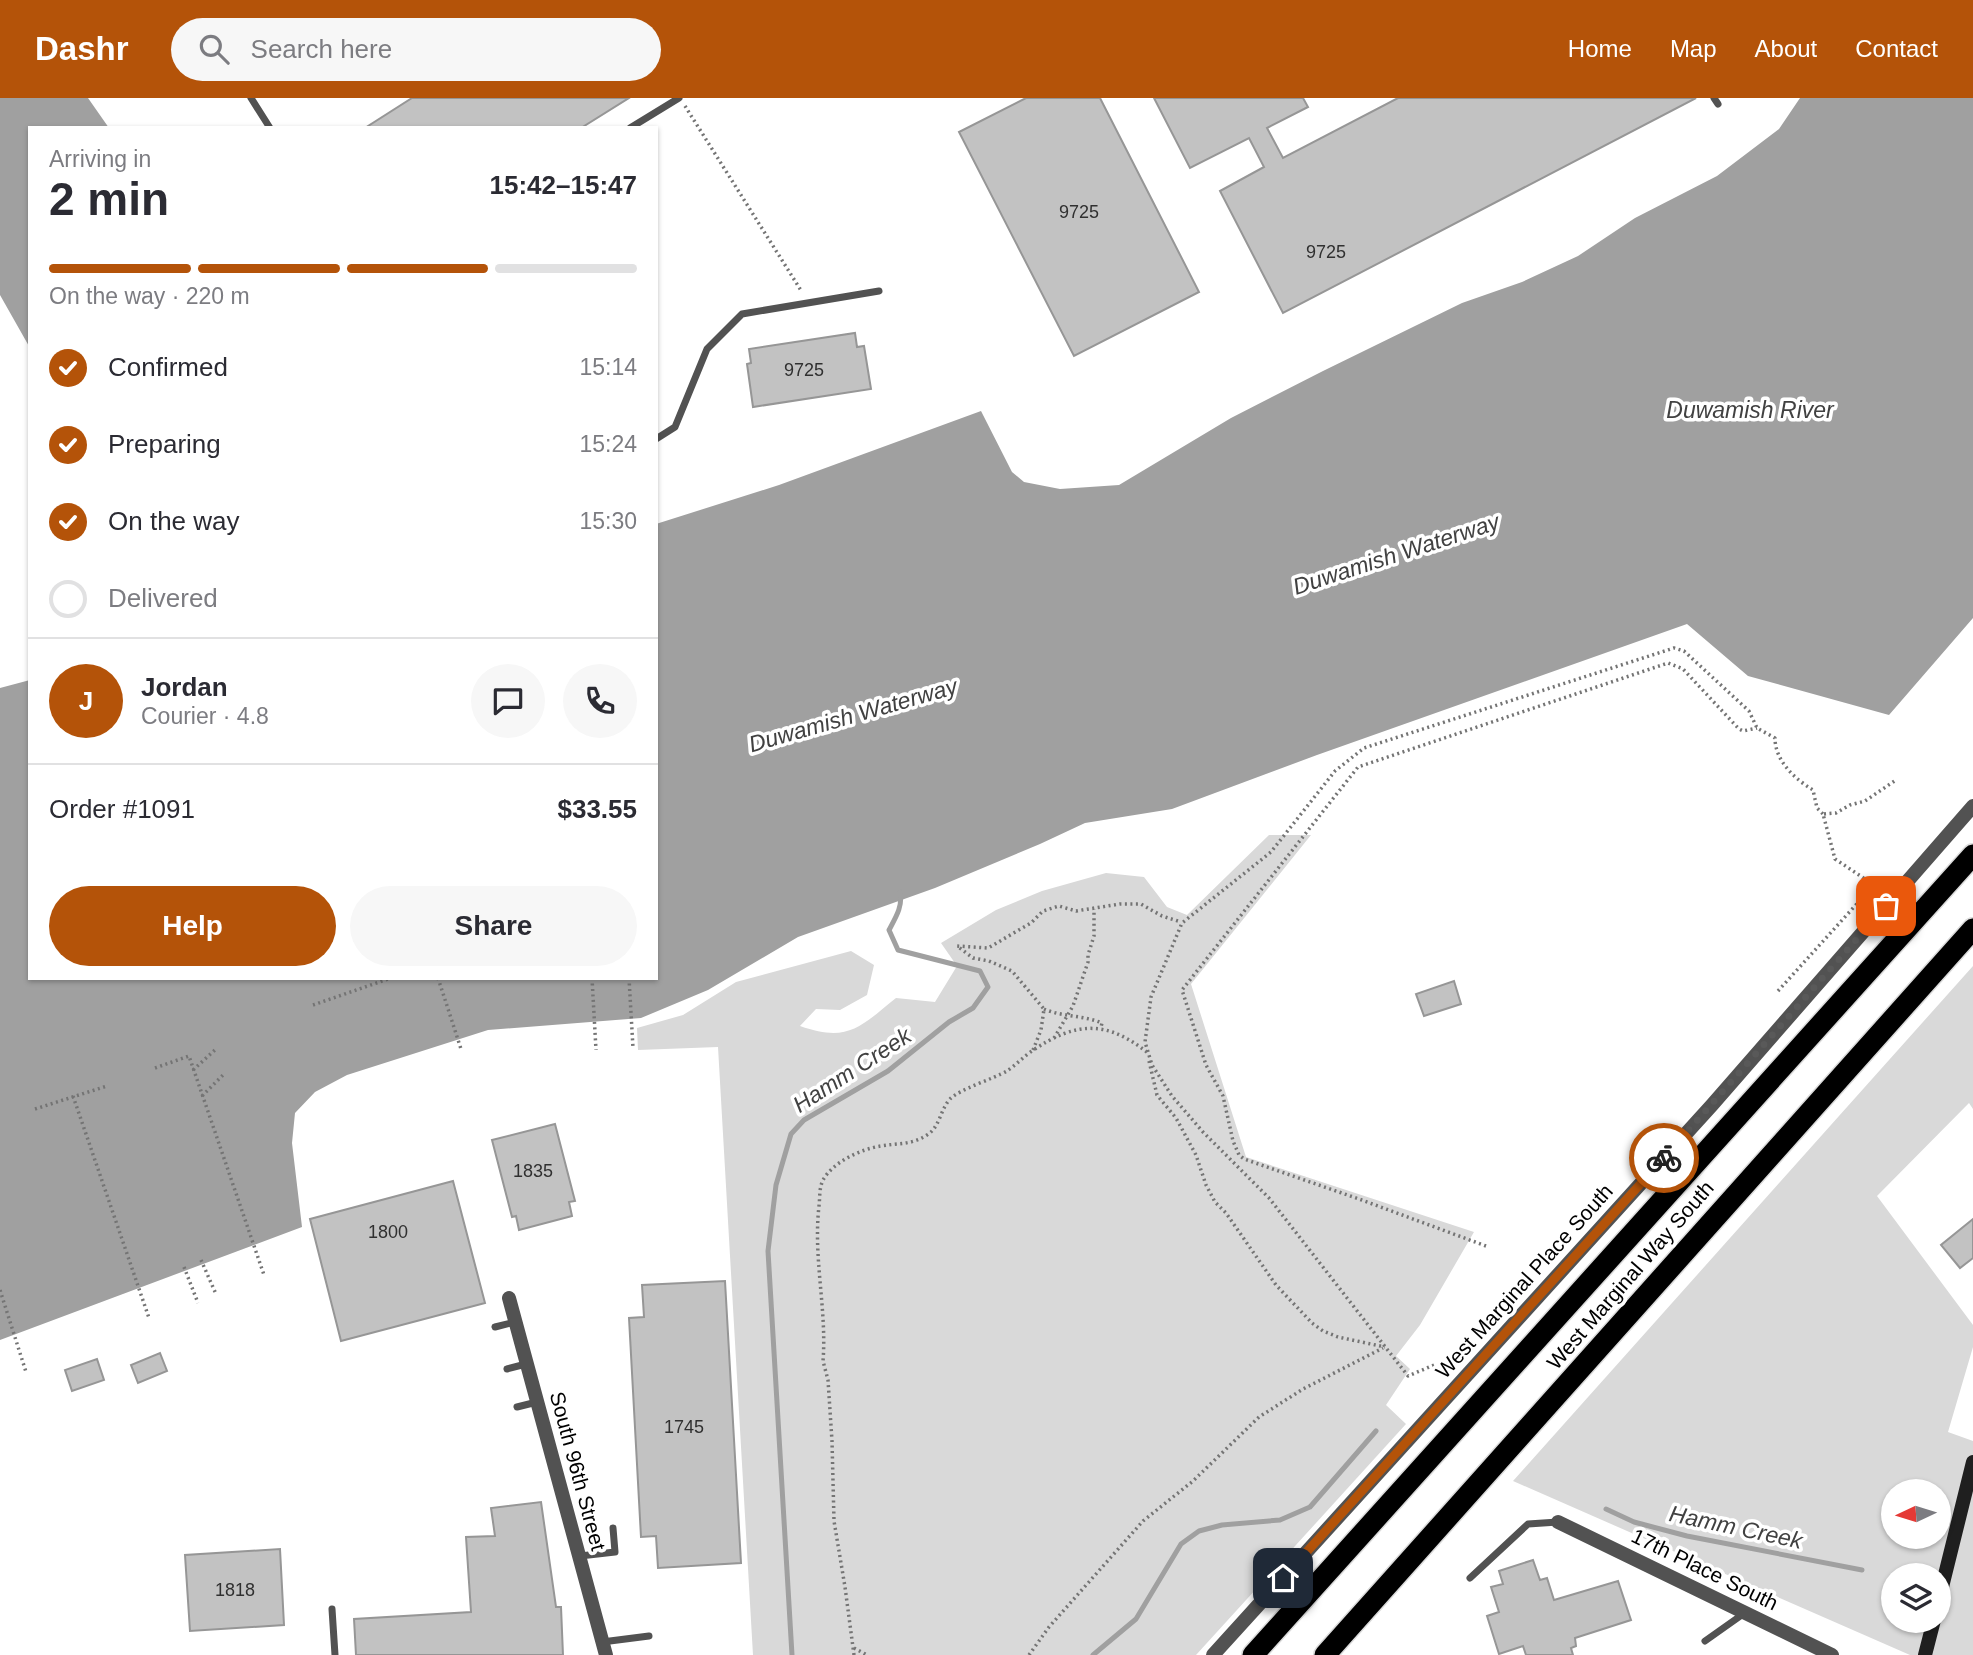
<!DOCTYPE html>
<meta charset="utf-8">
<style>
body{margin:0;font-family:Helvetica,sans-serif;background:#f7f7f7;color:#2b2b33;height:100vh;display:flex;flex-direction:column;font-size:26px;white-space:nowrap}
*{box-sizing:border-box;margin:0}
p{font-size:23px;color:#7c7c81}
.icon{flex:none;width:38px;height:38px;fill:none;stroke:currentColor;stroke-width:2;stroke-linecap:round;stroke-linejoin:round}
.map{position:relative;flex:1;overflow:hidden}
.side{position:absolute;left:28px;top:28px;width:630px;height:854px;display:flex;flex-direction:column;background:#fff;border-radius:0px;box-shadow:0 2px 5px #0004}
.side>*{flex:none}
.needle{width:46px;rotate:266deg}
.fabs{position:absolute;left:1881px;top:1381px;display:grid;gap:14px}
.fabs a{display:grid;place-items:center;width:70px;height:70px;border-radius:50%;background:#fff;box-shadow:0 2px 5px #0004;font-size:35px}
.pin{position:absolute;display:grid;place-items:center;width:60px;height:60px;color:#fff;margin:-30px;border-radius:14px;box-shadow:0 4px 10px #0006}
.courier{position:absolute;display:grid;place-items:center;width:70px;height:70px;margin:-35px;border:5px solid #b45309;border-radius:50%;background:#fff;color:#222;box-shadow:0 2px 9px #0007}
.overview em{font-style:normal;font-weight:700}
.overview div{display:flex;flex-direction:column-reverse}
.overview{display:flex;align-items:center;justify-content:space-between;height:119px;padding:0 21px}
h1{font-size:46px;font-weight:700;line-height:52px}
.bar{display:grid;grid-template-columns:repeat(4,1fr);gap:10px 7px;align-content:center;height:84px;padding:0 21px}
.bar i{height:9px;border-radius:5px;background:#e1e1e2}
.bar .on{background:#b45309}
.bar p{grid-column:span 4}
.line{display:flex;align-items:center;gap:18px;padding:0 21px;border-top:2px solid #e1e1e2}
.line div{flex:1}
.round{display:grid;place-items:center;flex:none;width:74px;height:74px;border-radius:37px;background:#f7f7f7}
ol{padding:0 21px;list-style:none}
li{display:flex;align-items:center;gap:21px;height:77px}
li p{margin-inline-start:auto}
li .icon{padding:7px;border-radius:50%;background:#b45309;color:#fff;stroke-width:4}
li:last-child{color:#7c7c81}
li i{width:38px;height:38px;border:4px solid #e1e1e2;border-radius:50%}
.button{display:flex;gap:14px;margin-top:auto;padding:14px 21px}
.button a{flex:1;height:80px;border-radius:42px;background:#b45309;color:#fff;font-size:28px;font-weight:700;line-height:80px;text-align:center}
.button a+a{background:#f7f7f7;color:#2b2b33}
header{display:flex;align-items:center;gap:42px;box-sizing:border-box;height:98px;padding:0 35px;background:#b45309;color:#fff}
header strong{font-size:33px}
nav{display:flex;gap:38px;margin-inline-start:auto;font-size:24px}
.search{width:490px;height:63px;background:#f7f7f7;display:flex;align-items:center;gap:18px;box-sizing:border-box;padding:0 24px;border-radius:38px;color:#7c7c81;font-size:26px}
.map>svg:first-child{display:block}
</style>
<header>
<strong>Dashr</strong>
<div class="search"><svg class="icon" aria-label="search" viewBox="0 0 24 24"><circle cx="10" cy="10" r="6"/><path d="M15 15l6 6"/></svg>Search here</div>
<nav><a>Home</a><a>Map</a><a>About</a><a>Contact</a></nav>
</header>
<div class="map">
<svg width="1973" height="1557" viewBox="0 0 1973 1557">
<rect width="100%" height="100%" fill="#fff"/>
<g fill="#d9d9d9" fill-rule="evenodd">
<path d="M1269,737h42l-120,149 55,173 228,75 -54,93 -24,31 14,13 -24,36 20,19 -210,231h-443l-35,-608 -80,3 -1,-22 46,-13 53,-33 115,-31 23,14 -7,30 -27,15 -24,-1 -16,17c48,17 60,1 96,-28l39,4 22,-36 -16,-23 55,-33 46,-19 64,-18 38,4 23,30 20,8z"/>
<path d="M1973,868v143l-4,-6 -92,93 96,129v22l-25,85 25,9v214h-63l-397,-174zM1894,1393h45v45h-45zM1894,1477h45v45h-45z"/>
</g>
<g fill="#a0a0a0">
<path d="M0,0h88l21,30h-79v220l-30,-53z"/>
<path d="M1800,0h173v520l-84,97 -141,-39 -61,-52 -370,131 -145,54 -87,14 -45,21 -105,44 -137,49 -90,53 -67,28 -153,12 -141,45 -32,17 -20,21 -3,30 10,84 -302,113v-652l30,-8v298h626v-454l123,-39 202,-74 31,61 12,10 36,7 59,-4 112,-67 92,-47 139,-68 60,-21 56,-26 57,-38 82,-42 62,-47z"/>
</g>
<g fill="none" stroke-linecap="round" stroke-linejoin="round">
<g stroke="#a0a0a0" stroke-width="5">
<path d="M1606,1411l28,13 53,14 175,34"/>
<path d="M792,1557l-24,-404 8,-66 15,-51 13,-14 84,-49 61,-49 24,-14 15,-21 -8,-16 -82,-21 -9,-20c7,-13 14,-24 11,-38"/>
<path d="M1093,1557l43,-36 45,-75 18,-13 23,-6 58,-5 30,-13 66,-76"/>
</g>
</g>
<g fill="#c2c2c2" stroke="#969696" stroke-width="2">
<path d="M412,0h217l-48,30h-216z"/>
<path d="M1026,0h74l99,194 -125,64 -115,-224z"/>
<path d="M1154,0h149l5,9 -41,21 16,30 115,-60h298l-413,215 -63,-122 44,-24 -15,-29 -59,30z"/>
<path d="M855,235l2,14 7,-1 7,43 -118,18 -6,-43 4,-1 -2,-14z"/>
<path d="M1454,883l7,23 -37,12 -8,-22z"/>
<path d="M555,1026l20,77 -6,1 3,14 -53,14 -3,-14 -4,1 -20,-77z"/>
<path d="M453,1083l32,122 -144,38 -31,-122z"/>
<path d="M1973,1121v39l-13,10 -19,-23z"/>
<path d="M725,1183l16,282 -83,5 -2,-32 -15,1 -12,-219 15,-1 -2,-32z"/>
<path d="M160,1255l7,18 -29,12 -7,-18z"/>
<path d="M97,1261l7,21 -32,11 -7,-21z"/>
<path d="M541,1404l15,105h5l2,48h-207l-2,-36 117,-7 -5,-75 29,-1 -4,-28z"/>
<path d="M280,1451l4,76 -94,6 -5,-76z"/>
<path d="M1533,1462l7,20 7,-2 7,22 64,-19 13,39 -56,18 1,8 -5,2 2,7h-47l-3,-9 -24,8 -12,-38 12,-4 -8,-25 12,-3 -4,-13z"/>
</g>
<g fill="none" stroke-linecap="round" stroke-linejoin="round">
<g stroke="#dbdbdb" stroke-width="24">
<g id="motorway">
<path d="M1253,1557l720,-800"/>
<path d="M1325,1557l648,-726"/>
</g>
</g>
<g stroke="#747474" stroke-width="3.5" stroke-dasharray="2 3.5" stroke-linecap="butt">
<path d="M685,8l117,186"/>
<path d="M438,880l23,71"/>
<path d="M592,880l4,72"/>
<path d="M629,880l4,70"/>
<path d="M1778,893l85,-94 14,-10 -42,-28 -12,-45 13,-1 14,-8 15,-4 31,-21"/>
<path d="M313,907l78,-27"/>
<path d="M1044,911c18,8 39,6 58,14l-1,4"/>
<path d="M1054,940l19,-32 15,-44v-7l6,-19v-27"/>
<path d="M1033,952l8,-20 3,-21 -32,-38 -23,-10 -16,-3 -16,-12 31,2 43,-25 12,-12 16,-5 17,5 44,-7h21l21,12 19,6"/>
<path d="M1149,963l8,34 19,23 20,37 10,30 9,17 11,11 50,72 36,38 11,8 15,6 47,10"/>
<path d="M155,970l34,-12 75,219"/>
<path d="M193,972l23,-21"/>
<path d="M73,998l76,222"/>
<path d="M202,998l21,-21"/>
<path d="M35,1011l72,-23"/>
<path d="M1486,1148l-127,-47 -115,-40 -5,-4 -6,-14 -10,-45 -17,-31 -24,-75 176,-223 310,-104 15,6 56,60 4,2 14,-3"/>
<path d="M201,1162l15,34"/>
<path d="M184,1169l14,36"/>
<path d="M0,1192l26,82"/>
<path d="M1434,1267l-26,11 -139,-178 -66,-66 -31,-36 -20,-31 -7,-23 6,-45 31,-74 89,-71 64,-81 29,-23 310,-100 10,3 65,60 8,17 18,10c0,23 20,41 38,52l4,18 6,6"/>
<path d="M854,1550l13,7"/>
<path d="M854,1557l-9,-68 -11,-66 -2,-80 -4,-61 -5,-19c4,-51 -10,-103 -4,-155 1,-8 0,-18 4,-26 10,-18 38,-31 58,-34 17,-3 31,-1 46,-11 13,-8 13,-25 23,-36 10,-10 43,-20 57,-28 9,-6 16,-14 25,-20 44,-30 75,-31 116,2"/>
<path d="M1029,1557l20,-28 94,-106 50,-40 66,-64 44,-28 80,-41"/>
</g>
<g stroke="#525252" stroke-width="7">
<path d="M251,0l19,30"/>
<path d="M1714,0l4,6"/>
<path d="M630,30l49,-30"/>
<path d="M656,341l19,-12 32,-78 35,-35 137,-23"/>
<path d="M495,1229l20,-5"/>
<path d="M507,1271l19,-5"/>
<path d="M517,1309l20,-5"/>
<path d="M580,1458l35,-4 -2,-24"/>
<path d="M1470,1480l58,-54 30,-2"/>
<path d="M332,1511l3,46"/>
<path d="M1705,1543l41,-29"/>
<path d="M602,1544l47,-6"/>
</g>
<g stroke="#525252" stroke-width="14">
<path d="M509,1200l97,357"/>
<path d="M1558,1424l274,133"/>
</g>
<path stroke="#525252" stroke-width="14" d="M1213,1557l499,-550 261,-299"/>
<g stroke="#1f1f1f" stroke-width="14">
<path d="M1939,1501l34,-137"/>
<path d="M1925,1557l9,-35"/>
</g>
<use href="#motorway" stroke="#000" stroke-width="21"/>
</g>
<g fill="none" stroke-linecap="round" stroke-linejoin="round">
<path stroke="#595959" stroke-width="7" stroke-dasharray="0 12.6" d="M1664,1060l222,-252"/>
<path stroke="#b45309" stroke-width="9" d="M1283,1480l381,-420"/>
</g>
<g text-anchor="middle" dominant-baseline="central" stroke-width="7" stroke-linejoin="round" paint-order="stroke">
<g font-size="18" fill="#303030">
<text x="1079" y="114">9725</text>
<text x="1326" y="154">9725</text>
<text x="804" y="272">9725</text>
<text x="533" y="1073">1835</text>
<text x="388" y="1134">1800</text>
<text x="684" y="1329">1745</text>
<text x="235" y="1492">1818</text>
</g>
<g font-size="21" fill="#000" stroke="#fff">
<text transform="translate(1630 1177) rotate(-49)">West Marginal Way South</text>
<text transform="translate(1524 1183) rotate(-48)">West Marginal Place South</text>
<text transform="translate(578 1373) rotate(75)">South 96th Street</text>
<text transform="translate(1705 1471) rotate(26)">17th Place South</text>
</g>
<g font-size="23" font-style="italic" fill="#414141" stroke="#fff">
<text x="1750" y="312">Duwamish River</text>
<text transform="translate(1396 456) rotate(-18)">Duwamish Waterway</text>
<text transform="translate(853 617) rotate(-16)">Duwamish Waterway</text>
<text transform="translate(852 972) rotate(-33)">Hamm Creek</text>
<text transform="translate(1736 1429) rotate(12)">Hamm Creek</text>
</g>
</g>
</svg>
<div class="fabs">
<a><svg class="needle" viewBox="-14 -14 28 28"><path d="M0-13l5 13h-10z" fill="#e53935"/><path d="M0 13l5-13h-10z" fill="#7c7c81"/></svg></a>
<a><svg class="icon" aria-label="layers" viewBox="0 0 24 24"><path d="M12 4l9 5-9 5-9-5zM3 14l9 5 9-5"/></svg></a>
</div>
<div class="pin" style="left:1886px;top:808px;background:#ea580c"><svg class="icon" aria-label="bag" viewBox="0 0 24 24"><path d="M5 8h14l-1 12H6zM9 8a3 3 0 0 1 6 0"/></svg></div>
<div class="pin" style="left:1283px;top:1480px;background:#1f2937"><svg class="icon" aria-label="home" viewBox="0 0 24 24"><path d="M3 11l9-7 9 7M6 9v11h12V9"/></svg></div>
<div class="courier" style="left:1664px;top:1060px"><svg class="icon" aria-label="bike" viewBox="0 0 24 24"><circle cx="6" cy="16" r="4"/><circle cx="18" cy="16" r="4"/><path d="M6 16l4-8h5l3 8M10 8l3 8H6M13 5h3"/></svg></div>
<section class="side">
<div class="overview"><div><h1>2 min</h1><p>Arriving in</p></div><em>15:42–15:47</em></div>
<div class="bar"><i class="on"></i><i class="on"></i><i class="on"></i><i></i><p>On the way · 220 m</p></div>
<ol>
<li><svg class="icon" aria-label="check" viewBox="0 0 24 24"><path d="M5 12l5 5 9-10"/></svg>Confirmed<p>15:14</p></li>
<li><svg class="icon" aria-label="check" viewBox="0 0 24 24"><path d="M5 12l5 5 9-10"/></svg>Preparing<p>15:24</p></li>
<li><svg class="icon" aria-label="check" viewBox="0 0 24 24"><path d="M5 12l5 5 9-10"/></svg>On the way<p>15:30</p></li>
<li><i></i>Delivered</li>
</ol>
<div class="line" style="height:126px"><b class="round" style="background:#b45309;color:#fff">J</b><div><b>Jordan</b><p>Courier · 4.8</p></div><a class="round"><svg class="icon" aria-label="chat" viewBox="0 0 24 24"><path d="M4 5h16v11H9l-5 4z"/></svg></a><a class="round"><svg class="icon" aria-label="phone" viewBox="0 0 24 24"><path d="M5 4h4l2 5-3 2q2 4 5 5l2-3 5 2v4C11 20 4 13 5 4z"/></svg></a></div>
<div class="line" style="height:91px"><div>Order #1091</div><b>$33.55</b></div>
<div class="button"><a>Help</a><a>Share</a></div>
</section>
</div>
